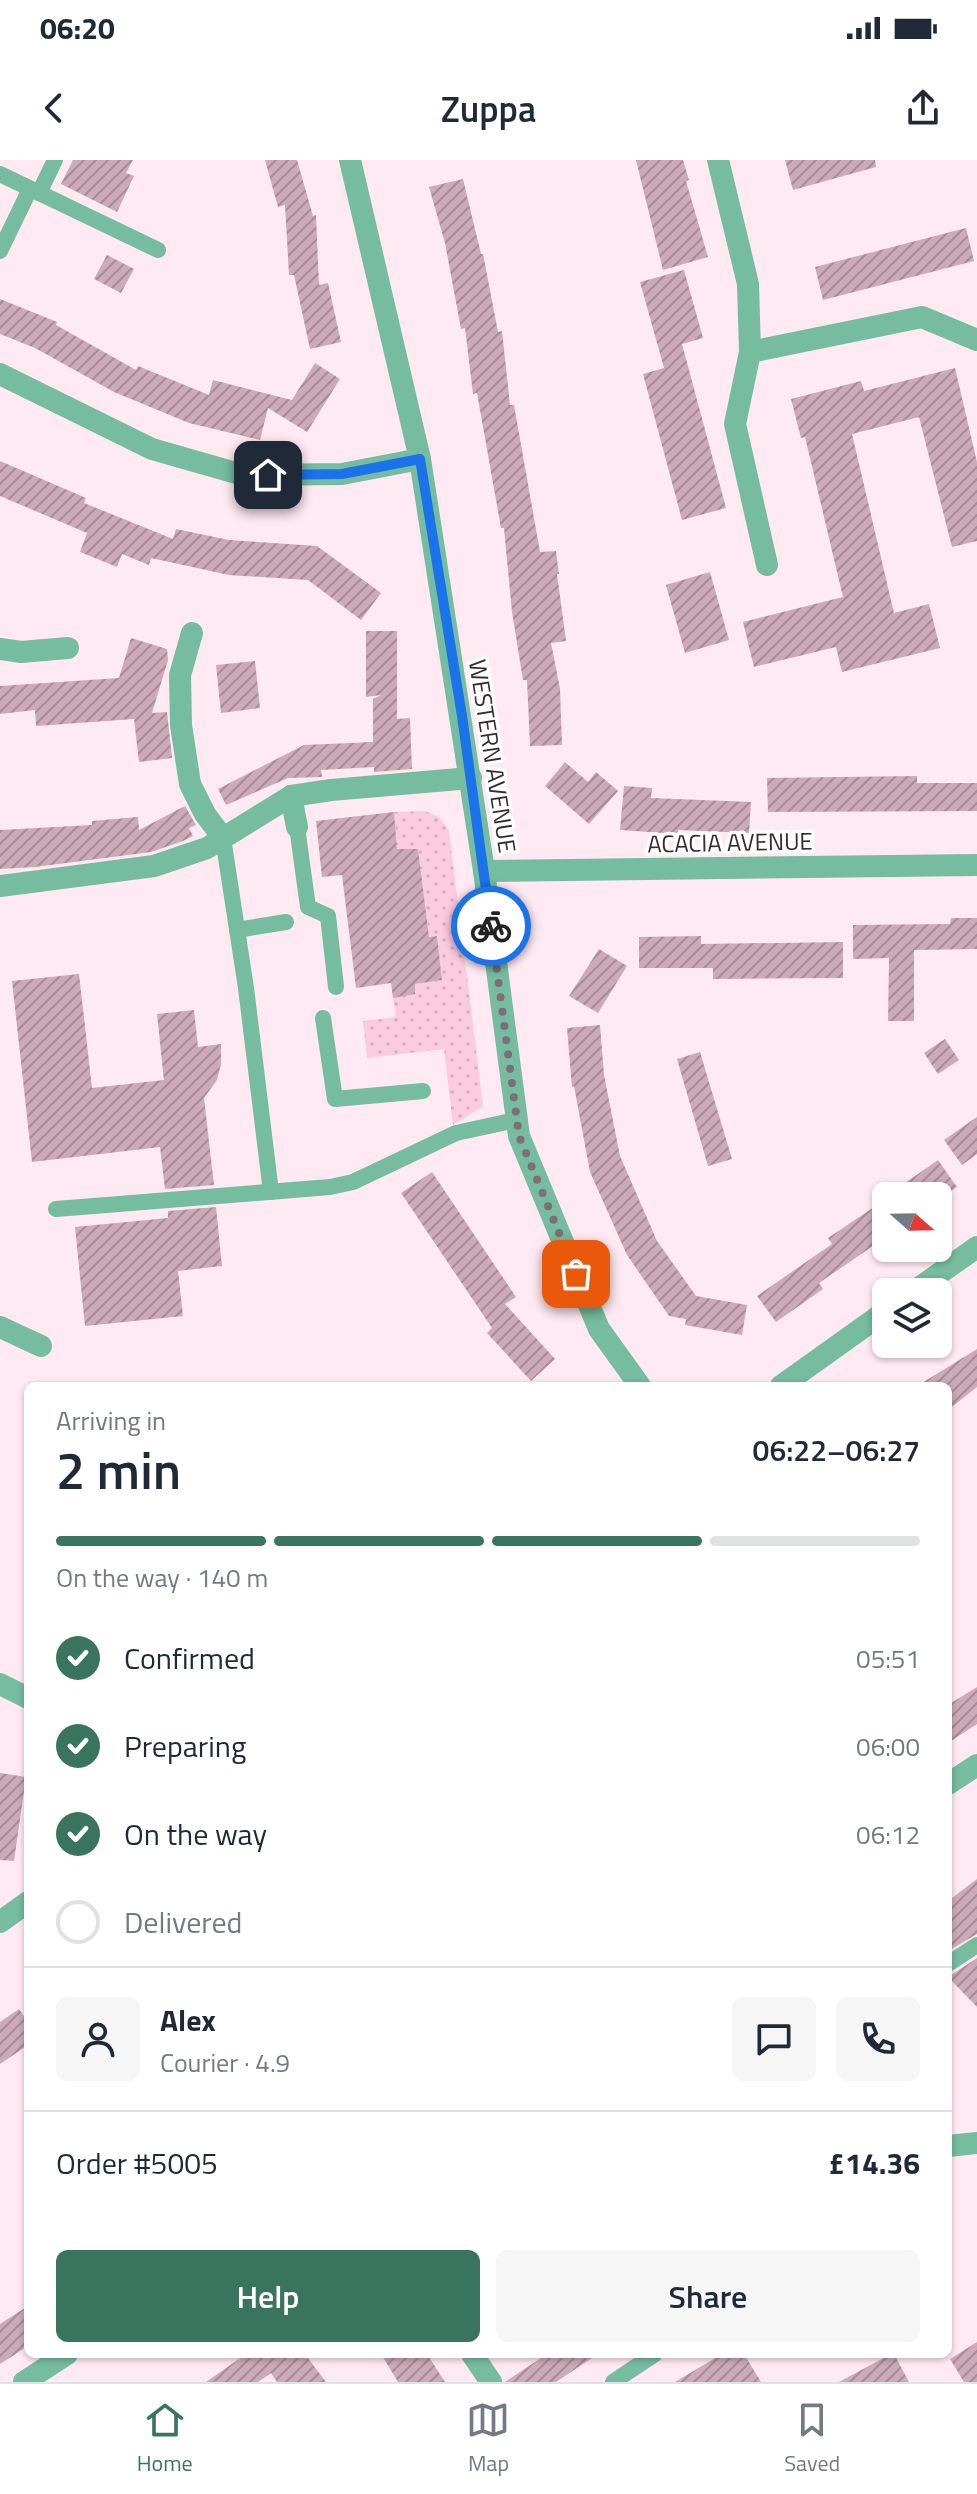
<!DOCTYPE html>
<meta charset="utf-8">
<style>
body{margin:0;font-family:"Titillium Web",sans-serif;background:#f6f6f7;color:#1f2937;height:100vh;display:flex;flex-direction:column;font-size:30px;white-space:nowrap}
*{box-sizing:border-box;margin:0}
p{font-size:26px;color:#747a83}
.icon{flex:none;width:44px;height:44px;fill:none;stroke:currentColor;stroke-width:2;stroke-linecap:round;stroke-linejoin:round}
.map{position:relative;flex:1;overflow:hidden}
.panel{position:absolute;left:24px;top:1222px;width:928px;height:976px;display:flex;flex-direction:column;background:#fff;border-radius:12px;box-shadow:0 2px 6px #0004}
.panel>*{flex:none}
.needle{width:52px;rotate:110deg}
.buttons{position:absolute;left:872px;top:1022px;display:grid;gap:16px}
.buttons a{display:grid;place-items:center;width:80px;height:80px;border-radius:12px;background:#fff;box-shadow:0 2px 6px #0004;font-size:40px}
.pin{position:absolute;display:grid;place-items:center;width:68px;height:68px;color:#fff;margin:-34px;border-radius:16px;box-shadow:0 4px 12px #0006}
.courier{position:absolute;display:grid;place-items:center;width:80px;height:80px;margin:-40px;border:6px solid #1a73e8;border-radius:50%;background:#fff;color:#222;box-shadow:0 2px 10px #0007}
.summary em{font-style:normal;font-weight:600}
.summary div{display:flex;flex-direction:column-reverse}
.summary{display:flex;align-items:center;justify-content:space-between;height:136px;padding:0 32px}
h1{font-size:52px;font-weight:600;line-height:60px}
.bar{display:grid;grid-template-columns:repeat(4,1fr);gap:12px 8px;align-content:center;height:96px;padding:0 32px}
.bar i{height:10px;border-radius:6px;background:#e0e1e3}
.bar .current{background:#39745e}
.bar p{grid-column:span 4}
.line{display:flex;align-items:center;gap:20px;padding:0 32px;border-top:2px solid #e0e1e3}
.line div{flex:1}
.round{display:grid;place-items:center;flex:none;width:84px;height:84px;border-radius:12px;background:#f6f6f7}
ol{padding:0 32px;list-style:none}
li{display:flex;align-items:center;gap:24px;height:88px}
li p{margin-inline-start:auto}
li .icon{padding:8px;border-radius:50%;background:#39745e;color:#fff;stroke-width:4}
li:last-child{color:#747a83}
li i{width:44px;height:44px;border:4px solid #e0e1e3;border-radius:50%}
.primary-button{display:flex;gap:16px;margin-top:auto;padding:16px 32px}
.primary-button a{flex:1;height:92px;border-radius:12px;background:#39745e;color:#fff;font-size:32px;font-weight:600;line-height:92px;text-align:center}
.primary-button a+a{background:#f6f6f7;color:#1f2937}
.status{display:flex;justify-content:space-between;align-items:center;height:56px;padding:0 40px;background:#fff;direction:ltr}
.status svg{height:22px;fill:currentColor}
header{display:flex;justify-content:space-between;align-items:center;height:104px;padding:0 32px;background:#fff;font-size:36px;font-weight:600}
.menu{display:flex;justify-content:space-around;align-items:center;height:112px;border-top:2px solid #e0e1e3;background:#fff;font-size:22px;color:#747a83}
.menu a{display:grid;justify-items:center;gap:4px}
.menu .current{color:#39745e}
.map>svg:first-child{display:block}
</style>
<div class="status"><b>06:20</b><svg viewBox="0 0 49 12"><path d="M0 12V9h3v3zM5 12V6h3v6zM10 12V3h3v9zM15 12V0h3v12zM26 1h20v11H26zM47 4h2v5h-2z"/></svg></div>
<header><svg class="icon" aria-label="back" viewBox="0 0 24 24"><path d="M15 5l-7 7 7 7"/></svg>Zuppa<svg class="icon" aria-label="share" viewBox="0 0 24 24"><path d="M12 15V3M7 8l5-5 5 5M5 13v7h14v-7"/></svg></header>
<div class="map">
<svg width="977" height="2222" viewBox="0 0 977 2222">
<defs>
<pattern id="grass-dots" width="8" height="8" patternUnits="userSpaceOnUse" patternTransform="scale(2)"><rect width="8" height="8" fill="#fbcbdf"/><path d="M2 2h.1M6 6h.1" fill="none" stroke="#d8aec0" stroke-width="1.8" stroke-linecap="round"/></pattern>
<pattern id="building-hatch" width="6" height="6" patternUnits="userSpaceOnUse" patternTransform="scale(2)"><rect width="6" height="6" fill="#ccaab8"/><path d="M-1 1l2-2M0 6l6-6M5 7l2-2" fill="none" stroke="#a78b96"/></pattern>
</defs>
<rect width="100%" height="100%" fill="#ffe9f2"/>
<path fill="url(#grass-dots)" d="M425,651l14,6 10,14 34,275 -30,19 -9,-76 -77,9 -4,-37 33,-4 -3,-19 22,-14 27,-4 -5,-44 -8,1 -11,-88h-21l-3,-37z"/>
<g fill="url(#building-hatch)">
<path d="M73,0h60l-7,13 8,3 -17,36 -56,-28z"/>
<path d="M265,0h32l16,56 3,-1 3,70 9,-2 13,59 -31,7 -16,-74h-5l-4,-70 -7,2z"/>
<path d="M636,0h47l6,20 -3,1 22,76 -45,13z"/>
<path d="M785,0h90l1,7 -83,23z"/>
<path d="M463,19l18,75h2l15,78 4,-1 8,74h4l26,147 16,-1 3,23h-2l9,67 -15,2 9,46 2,56 -32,1 -3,-66h-4l-11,-68 -8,-84h-3l-24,-135 -4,1 -8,-66 -4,1 -16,-86 -16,-56z"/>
<path d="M966,68l8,33 -151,39 -8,-33z"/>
<path d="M107,95l27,14 -13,24 -27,-14z"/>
<path d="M684,110l19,68 -21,6 44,164 -44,12 -39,-146 21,-6 -24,-86z"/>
<path d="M0,139l57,23 -1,3 80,45 2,-4 71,29 4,-15 79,20 23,-37 25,16 -33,53 -39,-24 -8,32 -71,-17 -75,-31 -79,-44 -35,-14z"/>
<path d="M955,208l22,94v79l-25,6 -33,-130 -67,17 42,179 35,-9 11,44 -98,24 -6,-25 -82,20 -11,-45 100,-25 -38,-160 -4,1 -10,-39 70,-18 3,10z"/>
<path d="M0,301l86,37 -2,5 89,36 3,-10 53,11 88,6 64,47 -20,27 -53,-40 -79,-5 -78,-17 -2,7 -27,-11 -5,13 -37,-15 7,-19 -87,-37z"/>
<path d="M710,412l19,68 -44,13 -19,-68z"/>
<path d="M366,471h31v88l13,-1 2,51 -38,3v-5l-53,3 1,7 -34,1 -62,27 -8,-16 86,-44 69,-3v-43l8,-4 -15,2z"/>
<path d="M131,478l36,11 1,11 -16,53 15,-1 5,46 -33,4 -5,-43 -98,7 -1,-16 -35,4v-28l119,-8z"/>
<path d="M255,501l5,47 -39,5 -5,-48z"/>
<path d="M565,602l23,20 8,-10 22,19 -29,33 -44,-38z"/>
<path d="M917,616v7h60v28l-209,1 -1,-34z"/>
<path d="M624,626l28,2 -1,10 100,4 -2,31 -71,-3v4l-58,-4z"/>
<path d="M185,646l11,19 -7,3 4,8 -10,5 -32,11 -116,15 -35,2v-39l92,-5v-4l46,-4 1,13z"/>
<path d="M394,652l3,37h21l11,88 8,-1 5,44 -27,4v10l-22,4 -2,-15 -35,5 -14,-113 -20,2 -6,-56z"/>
<path d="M951,758h26v31l-63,1v71h-26l1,-63 -36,1v-34l97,-1z"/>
<path d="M701,776v8l142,-2v36l-130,1v-11h-74v-31z"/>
<path d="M599,789l28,17 -29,47 -29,-17z"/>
<path d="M79,814l13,114 72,-8 -7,-66 37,-4 4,37 23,-3v20l-4,16 -13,18 10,87 -49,4 -5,-42 -128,15 -20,-181z"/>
<path d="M600,865l4,50 16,81 37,85 39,55 51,9 -5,30 -57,-10 1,-6 -17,-3 -42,-61 -37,-83 -16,-86 -2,1 -5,-59z"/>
<path d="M945,879l14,21 -21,14 -14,-21z"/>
<path d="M700,892l32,107 -24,7 -31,-107z"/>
<path d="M977,957v37l-15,11 -18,-25z"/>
<path d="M938,1000l19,27 -13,9h-58z"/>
<path d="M432,1012l84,125 -11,7 50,55 -24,22 -44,-48 5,-5 -91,-135z"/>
<path d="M886,1039v38l-67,46 4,6 -47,33 -19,-26 75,-52 -4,-6z"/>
<path d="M216,1047l6,59 -44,5 5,45 -98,10 -10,-99 93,-9v-7z"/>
<path d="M977,1189v38l-29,23v-24h-31z"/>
<path d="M977,1527v37l-29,19v-38z"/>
<path d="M0,1613l26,4 -12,84 -14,-1z"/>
<path d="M977,1719v55l-29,17v-50z"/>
<path d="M977,1798v49l-29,-30z"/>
<path d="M19,1849l9,13v23l-28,19v-42z"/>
<path d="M28,2146v40l-28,18v-40z"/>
<path d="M977,2182v40h-13l-14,-23z"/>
<path d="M246,2194h59l21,28h-49l-6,-9 -13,9h-52z"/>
<path d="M381,2194h46l18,28h-47z"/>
<path d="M547,2194h51l-42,28h-51z"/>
<path d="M722,2194h22l17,28h-86z"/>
<path d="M891,2194h3l15,28h-70z"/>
</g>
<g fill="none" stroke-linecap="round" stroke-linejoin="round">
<g stroke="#75bca0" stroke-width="16">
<path d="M0,14l158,76"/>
<path d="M39,33l16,-33"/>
<path d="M0,91l30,-62"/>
<path d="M297,667l11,80 20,9 8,71"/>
<path d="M223,678l23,150 25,204"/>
<path d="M237,770l49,-8"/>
<path d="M323,858l12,81 88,-8"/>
<path d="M56,1049l274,-22 23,-5 103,-49 60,-13"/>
<path d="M948,1804l29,-19"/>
<path d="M613,2222l42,-28"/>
</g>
<g stroke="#75bca0" stroke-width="22">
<path d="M350,0l70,299 64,412 35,265 80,193 41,57"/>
<path d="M718,0l30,124 2,68 -15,72 32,141"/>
<path d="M750,192l172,-35 55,23"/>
<path d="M0,214l152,75 91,26 99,-1 78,-15"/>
<path d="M192,473l-12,42 1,50 9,59 15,30 18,24"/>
<path d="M0,489l21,3 47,-4"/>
<path d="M291,636l6,31"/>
<path d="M484,711l493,-6"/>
<path d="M0,726l154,-20 53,-18 84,-52 40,-6 140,-12"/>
<path d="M0,1167l41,19"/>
<path d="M0,1524l28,14"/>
<path d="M948,1624l29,-19"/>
<path d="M948,1986l29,-3"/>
<path d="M472,2194l19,28"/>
<path d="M24,2222l43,-28"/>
</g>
<g stroke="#75bca0" stroke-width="22">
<path d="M913,1132l64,-45"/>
<path d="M781,1226l105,-75"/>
<path d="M0,1762l28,-20"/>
</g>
</g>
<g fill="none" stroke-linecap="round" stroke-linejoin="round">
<path stroke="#7e6e75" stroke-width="8" stroke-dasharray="0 14.4" d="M491,766l28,210 57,138"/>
<path stroke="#1a73e8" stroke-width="10" d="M268,315l74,-1 78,-15 42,257 29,210"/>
</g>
<g text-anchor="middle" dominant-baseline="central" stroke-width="7" stroke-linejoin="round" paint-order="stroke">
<g font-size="24" fill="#392c31" stroke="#fff">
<text transform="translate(493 596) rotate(81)">WESTERN AVENUE</text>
<text transform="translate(730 682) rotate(-1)">ACACIA AVENUE</text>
</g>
</g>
</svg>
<div class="buttons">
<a><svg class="needle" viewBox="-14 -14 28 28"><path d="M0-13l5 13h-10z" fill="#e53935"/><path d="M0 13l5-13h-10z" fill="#747a83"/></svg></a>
<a><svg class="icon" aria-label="layers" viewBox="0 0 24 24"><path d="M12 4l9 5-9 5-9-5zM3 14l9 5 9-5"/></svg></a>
</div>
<div class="pin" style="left:576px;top:1114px;background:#ea580c"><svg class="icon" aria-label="bag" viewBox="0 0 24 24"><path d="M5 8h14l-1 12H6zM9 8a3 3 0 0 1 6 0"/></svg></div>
<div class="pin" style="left:268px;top:315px;background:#1f2937"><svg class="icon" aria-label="home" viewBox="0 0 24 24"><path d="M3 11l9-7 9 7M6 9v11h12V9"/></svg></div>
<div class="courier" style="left:491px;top:766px"><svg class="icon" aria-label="bike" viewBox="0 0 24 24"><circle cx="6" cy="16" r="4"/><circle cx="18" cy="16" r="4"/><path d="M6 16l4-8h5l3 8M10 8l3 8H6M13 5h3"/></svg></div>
<section class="panel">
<div class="summary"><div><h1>2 min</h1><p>Arriving in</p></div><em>06:22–06:27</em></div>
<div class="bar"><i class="current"></i><i class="current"></i><i class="current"></i><i></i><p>On the way · 140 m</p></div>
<ol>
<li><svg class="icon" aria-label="check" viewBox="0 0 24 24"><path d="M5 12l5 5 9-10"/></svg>Confirmed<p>05:51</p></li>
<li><svg class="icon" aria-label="check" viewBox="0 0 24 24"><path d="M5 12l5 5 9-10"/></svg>Preparing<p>06:00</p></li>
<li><svg class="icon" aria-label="check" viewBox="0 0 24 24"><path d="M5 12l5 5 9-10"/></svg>On the way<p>06:12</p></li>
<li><i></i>Delivered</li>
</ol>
<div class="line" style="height:144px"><a class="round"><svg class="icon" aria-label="person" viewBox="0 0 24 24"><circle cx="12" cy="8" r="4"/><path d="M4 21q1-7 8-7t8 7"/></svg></a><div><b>Alex</b><p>Courier · 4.9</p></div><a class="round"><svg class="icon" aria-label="chat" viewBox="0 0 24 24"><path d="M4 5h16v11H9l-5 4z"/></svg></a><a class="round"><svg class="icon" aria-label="phone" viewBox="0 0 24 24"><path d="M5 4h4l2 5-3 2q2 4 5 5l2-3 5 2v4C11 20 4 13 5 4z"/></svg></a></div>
<div class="line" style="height:104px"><div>Order #5005</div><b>£14.36</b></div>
<div class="primary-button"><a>Help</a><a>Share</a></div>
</section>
</div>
<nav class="menu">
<a class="current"><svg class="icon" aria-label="home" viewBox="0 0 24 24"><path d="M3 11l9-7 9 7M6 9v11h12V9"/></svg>Home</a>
<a><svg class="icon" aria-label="map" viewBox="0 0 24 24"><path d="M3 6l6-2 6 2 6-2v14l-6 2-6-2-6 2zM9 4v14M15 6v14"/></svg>Map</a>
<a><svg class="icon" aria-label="saved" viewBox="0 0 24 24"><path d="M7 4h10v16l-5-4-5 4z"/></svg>Saved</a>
</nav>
